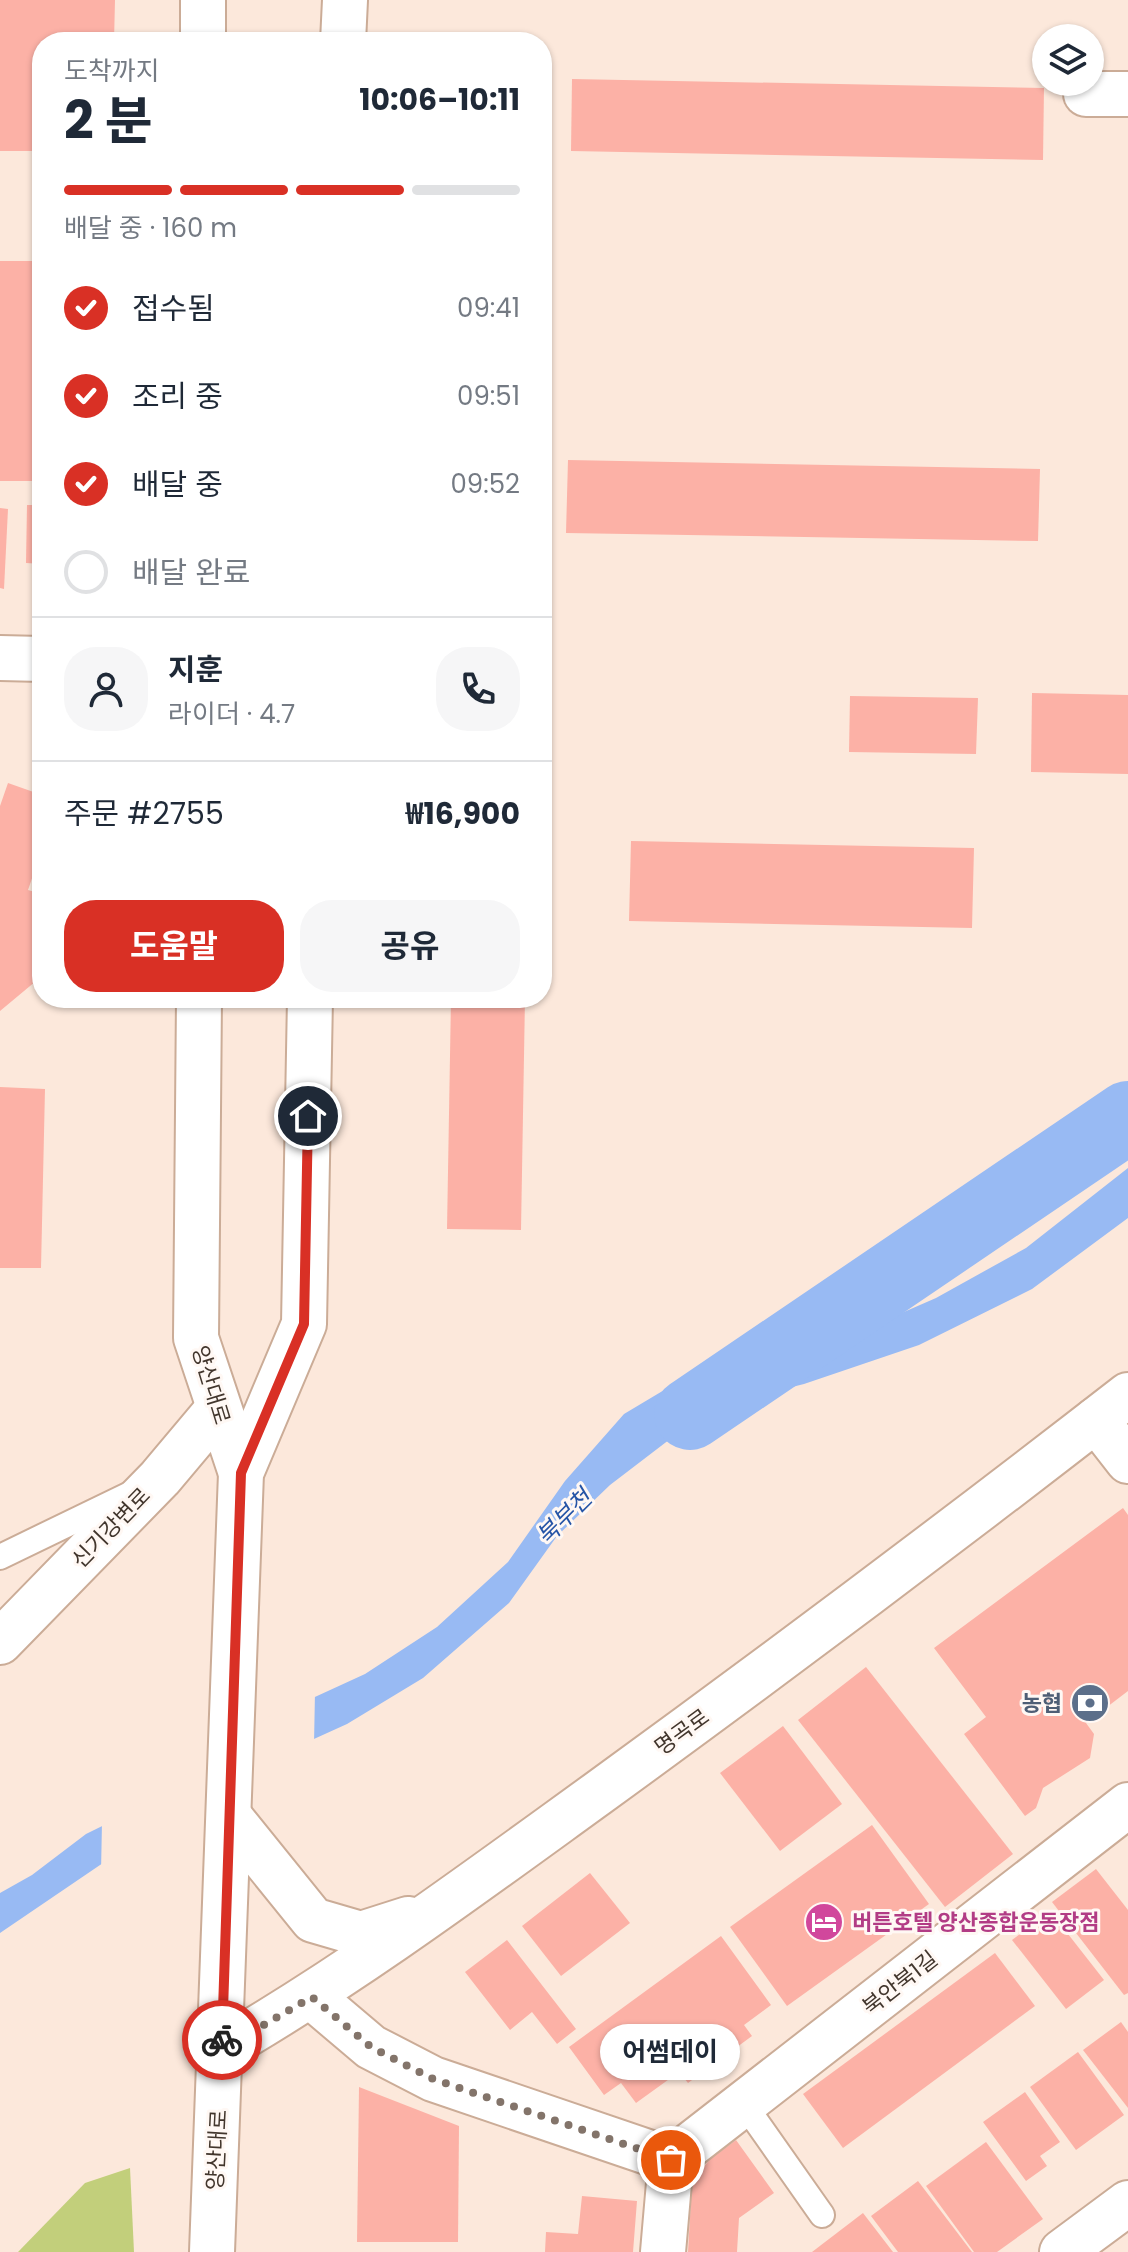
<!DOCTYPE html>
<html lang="ko">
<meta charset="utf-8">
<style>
body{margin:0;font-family:Poppins,"Noto Sans KR",sans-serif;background:#f6f6f7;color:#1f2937;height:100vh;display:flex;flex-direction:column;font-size:30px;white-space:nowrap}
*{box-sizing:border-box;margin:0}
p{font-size:26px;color:#747a83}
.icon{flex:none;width:44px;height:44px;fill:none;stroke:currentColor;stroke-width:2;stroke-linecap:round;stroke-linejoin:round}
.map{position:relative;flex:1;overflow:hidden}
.side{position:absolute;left:32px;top:32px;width:520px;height:976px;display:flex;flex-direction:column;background:#fff;border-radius:32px;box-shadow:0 2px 6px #0004}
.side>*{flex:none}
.controls{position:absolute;left:1032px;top:24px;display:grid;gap:16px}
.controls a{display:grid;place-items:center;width:72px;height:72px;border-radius:50%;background:#fff;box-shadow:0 2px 6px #0004;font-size:40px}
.pin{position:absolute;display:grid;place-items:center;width:68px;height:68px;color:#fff;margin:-34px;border:4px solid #fff;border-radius:50%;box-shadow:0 2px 8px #0007}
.courier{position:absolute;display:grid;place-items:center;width:80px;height:80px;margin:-40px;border:6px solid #d93025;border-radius:50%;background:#fff;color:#222;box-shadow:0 2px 10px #0007}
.bubble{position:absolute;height:56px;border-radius:28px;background:#fff;box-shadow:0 2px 6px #0004;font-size:26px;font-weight:700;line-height:56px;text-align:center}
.head em{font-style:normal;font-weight:700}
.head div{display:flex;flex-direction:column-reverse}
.head{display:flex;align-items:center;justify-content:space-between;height:136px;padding:0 32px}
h1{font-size:52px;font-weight:700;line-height:60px}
.bar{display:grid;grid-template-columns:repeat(4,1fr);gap:12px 8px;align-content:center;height:96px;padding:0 32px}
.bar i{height:10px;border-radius:6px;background:#e0e1e3}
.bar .selected{background:#d93025}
.bar p{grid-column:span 4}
.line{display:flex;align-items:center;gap:20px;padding:0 32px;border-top:2px solid #e0e1e3}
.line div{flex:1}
.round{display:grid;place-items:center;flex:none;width:84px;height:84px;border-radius:32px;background:#f6f6f7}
ol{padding:0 32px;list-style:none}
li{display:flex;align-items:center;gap:24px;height:88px}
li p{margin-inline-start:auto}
li .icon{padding:8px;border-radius:50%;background:#d93025;color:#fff;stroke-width:4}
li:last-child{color:#747a83}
li i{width:44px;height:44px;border:4px solid #e0e1e3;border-radius:50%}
.cta{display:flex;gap:16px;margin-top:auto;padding:16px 32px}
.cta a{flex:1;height:92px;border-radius:32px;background:#d93025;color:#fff;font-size:32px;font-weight:700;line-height:92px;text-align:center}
.cta a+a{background:#f6f6f7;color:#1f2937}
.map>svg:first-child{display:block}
</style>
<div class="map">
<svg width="1128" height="2252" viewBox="0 0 1128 2252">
<rect width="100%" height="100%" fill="#fce8db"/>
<path fill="#c2cf7b" d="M130,2168l4,84h-116l67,-69z"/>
<path fill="#98baf3" d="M1128,1168v50l-96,71 -113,56 -115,39 -92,23 -102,78 -53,51 -48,67 -86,75 -76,46 -75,34 -94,54 -178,121v-40l32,-18 54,-41 65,-32 129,-89 85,-39 72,-47 71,-65 57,-81 59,-67 72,-43 76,-12 86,-27 78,-34 90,-50z"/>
<path fill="#fce8db" d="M315,1692l-1,52 -40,18 -94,54 -79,56 1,-50 47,-23 130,-89z"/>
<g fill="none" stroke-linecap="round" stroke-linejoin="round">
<path stroke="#98baf3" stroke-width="72" d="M690,1414l438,-297"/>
</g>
<g fill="#fcb1a6">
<path d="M0,0h115l-1,42h-72v109h-42z"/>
<path d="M572,79l472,9 -1,72 -472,-9z"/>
<rect x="0" y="261" width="42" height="220"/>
<path d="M568,460l472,9 -2,72 -472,-8z"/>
<path d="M27,505h15v59l-16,-1z"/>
<path d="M0,508l8,1 -4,80 -4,-1z"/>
<path d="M1032,693l96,2v79l-97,-2z"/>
<path d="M850,696l128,2 -2,56 -127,-2z"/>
<path d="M8,783l34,12v54l-14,41 14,4v82l-42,35v-205z"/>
<path d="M631,841l343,7 -2,80 -343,-7z"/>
<path d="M451,998h74l-4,232 -74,-1z"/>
<path d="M0,1087l45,2 -4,179h-41z"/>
<path d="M1123,1508l5,7v176l-42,32 8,11 -4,24 -47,30 -7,20 -11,8 -61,-82 22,-17 -52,-69z"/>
<path d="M866,1667l147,187 -68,53 -147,-187z"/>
<path d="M783,1726l59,78 -62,47 -60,-78z"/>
<path d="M872,1825l57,79 -142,102 -57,-79z"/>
<path d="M1096,1869l32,41v83l-4,2 -72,-93z"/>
<path d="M590,1873l40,50 -69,53 -39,-50z"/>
<path d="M1050,1911l54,69 -38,29 -54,-69z"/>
<path d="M721,1936l50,69 -27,20 8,11 -64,47 -9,-11 -43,31 -15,-20 -17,12 -35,-48z"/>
<path d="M507,1940l69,89 -19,15 -25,-32 -22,18 -45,-58z"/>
<path d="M995,1953l40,53 -192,142 -40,-54z"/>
<path d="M1121,2022l7,10v76l-45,-58z"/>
<path d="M1078,2052l46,63 -48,35 -46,-63z"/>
<path d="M359,2087l100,39 -1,116h-101z"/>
<path d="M1025,2092l35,50 -20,14 7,10 -21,15 -43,-59z"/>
<path d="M736,2140l38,53 -35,25 -2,34h-49l4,-70 18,-23z"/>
<path d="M986,2142l57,77 -46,33h-23l-48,-66z"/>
<path d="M918,2181l54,71h-74l-27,-36z"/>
<path d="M582,2196l55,5 -4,51h-88l1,-20 32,2z"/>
<path d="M863,2213l30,39h-81z"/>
</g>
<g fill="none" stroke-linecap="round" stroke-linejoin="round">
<g stroke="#cbac97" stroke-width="28">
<g id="service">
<path d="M0,1557l130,-63"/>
<path d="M744,2104l78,111"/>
</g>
</g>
<g stroke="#cbac97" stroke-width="48">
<g id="minor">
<path d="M1086,94h42"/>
<path d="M0,658l42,1"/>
<path d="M1096,1420l32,41"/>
<path d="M0,1642l160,-164 58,-69"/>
<path d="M312,1997l59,50 62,32 238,81"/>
<path d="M663,2252l8,-92 457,-355"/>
<path d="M1062,2252l66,-49"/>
</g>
</g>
<g stroke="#cbac97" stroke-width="48">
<g id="secondary">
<path d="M229,1816l84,104 48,14 47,-15"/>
<path d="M222,2049c131,-76 252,-166 375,-255 179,-130 356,-263 531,-399"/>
</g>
</g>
<g stroke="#cbac97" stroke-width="48">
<g id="primary">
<path d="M203,42v-42"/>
<path d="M343,42l2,-42"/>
<path d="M199,998l-3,340 45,135"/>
<path d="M212,2252l29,-779 63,-149 6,-326"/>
</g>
</g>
<use href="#service" stroke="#fff" stroke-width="24"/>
<use href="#minor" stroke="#fff" stroke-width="44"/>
<use href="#secondary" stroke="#fff" stroke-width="44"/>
<use href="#primary" stroke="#fff" stroke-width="44"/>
</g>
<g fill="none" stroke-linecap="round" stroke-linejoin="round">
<path stroke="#83746a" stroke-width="8" stroke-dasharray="0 14.4" d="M222,2040v9l90,-52 59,50 62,32 238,81"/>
<path stroke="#d93025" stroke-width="10" d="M222,2040l19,-567 63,-149 4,-208"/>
</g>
<defs>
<g id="bank-disc" transform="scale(2)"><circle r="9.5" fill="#5c6f8a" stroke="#fff8f4"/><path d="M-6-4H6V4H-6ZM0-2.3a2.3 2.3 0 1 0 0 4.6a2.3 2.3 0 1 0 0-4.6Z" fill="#fff"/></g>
<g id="hotel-disc" transform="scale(2)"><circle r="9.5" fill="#d1479c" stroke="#fff8f4"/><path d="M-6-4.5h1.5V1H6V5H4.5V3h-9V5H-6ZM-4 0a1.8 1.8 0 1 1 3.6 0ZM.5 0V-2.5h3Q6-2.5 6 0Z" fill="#fff"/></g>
</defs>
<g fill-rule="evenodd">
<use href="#bank-disc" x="1090" y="1703"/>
<use href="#hotel-disc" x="824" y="1922"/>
</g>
<g text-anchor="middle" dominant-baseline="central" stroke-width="6" stroke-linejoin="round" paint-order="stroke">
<g font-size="22" fill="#42362d" stroke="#fff8f4">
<text transform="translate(211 1385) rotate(73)">양산대로</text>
<text transform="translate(111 1528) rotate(-46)">신기강변로</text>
<text transform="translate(682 1732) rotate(-36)">명곡로</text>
<text transform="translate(900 1983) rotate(-38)">북안북1길</text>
<text transform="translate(217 2150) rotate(-87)">양산대로</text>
</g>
<g font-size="22" font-weight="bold" fill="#4e5e75" stroke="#fff8f4" text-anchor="end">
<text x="1062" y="1703">농협</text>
</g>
<g font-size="22" font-weight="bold" fill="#b23c85" stroke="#fff8f4" text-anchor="start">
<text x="852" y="1922">버튼호텔 양산종합운동장점</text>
</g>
<g font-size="24" font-style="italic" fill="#2554a6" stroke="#fff8f4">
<text transform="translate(564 1517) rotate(-45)">북부천</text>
</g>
</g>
</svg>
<div class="controls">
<a><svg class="icon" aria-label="layers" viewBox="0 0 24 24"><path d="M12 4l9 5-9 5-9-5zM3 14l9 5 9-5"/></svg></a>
</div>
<div class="pin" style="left:671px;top:2160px;background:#ea580c"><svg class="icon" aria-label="bag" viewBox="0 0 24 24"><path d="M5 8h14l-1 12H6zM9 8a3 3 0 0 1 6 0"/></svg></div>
<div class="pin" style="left:308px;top:1116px;background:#1f2937"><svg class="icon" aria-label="home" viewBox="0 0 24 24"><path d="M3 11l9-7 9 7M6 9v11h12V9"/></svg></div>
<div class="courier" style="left:222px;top:2040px"><svg class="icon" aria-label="bike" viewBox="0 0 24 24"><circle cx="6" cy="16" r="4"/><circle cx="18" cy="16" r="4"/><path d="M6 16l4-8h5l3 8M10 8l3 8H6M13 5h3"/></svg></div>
<div class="bubble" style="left:600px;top:2024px;width:140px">어썸데이</div>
<section class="side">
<div class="head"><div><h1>2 분</h1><p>도착까지</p></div><em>10:06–10:11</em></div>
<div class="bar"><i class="selected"></i><i class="selected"></i><i class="selected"></i><i></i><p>배달 중 · 160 m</p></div>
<ol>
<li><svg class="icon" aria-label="check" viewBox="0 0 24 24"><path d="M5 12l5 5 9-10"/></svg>접수됨<p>09:41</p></li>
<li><svg class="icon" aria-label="check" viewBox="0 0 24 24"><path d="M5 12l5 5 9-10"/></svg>조리 중<p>09:51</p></li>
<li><svg class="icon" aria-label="check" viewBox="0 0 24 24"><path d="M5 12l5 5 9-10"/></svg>배달 중<p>09:52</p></li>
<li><i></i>배달 완료</li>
</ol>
<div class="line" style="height:144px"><a class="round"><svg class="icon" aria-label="person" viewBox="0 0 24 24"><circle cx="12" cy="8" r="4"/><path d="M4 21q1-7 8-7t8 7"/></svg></a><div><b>지훈</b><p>라이더 · 4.7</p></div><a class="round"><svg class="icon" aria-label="phone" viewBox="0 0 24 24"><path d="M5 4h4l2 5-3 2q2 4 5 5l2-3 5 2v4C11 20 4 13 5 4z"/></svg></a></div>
<div class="line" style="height:104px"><div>주문 #2755</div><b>₩16,900</b></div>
<div class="cta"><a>도움말</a><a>공유</a></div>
</section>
</div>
